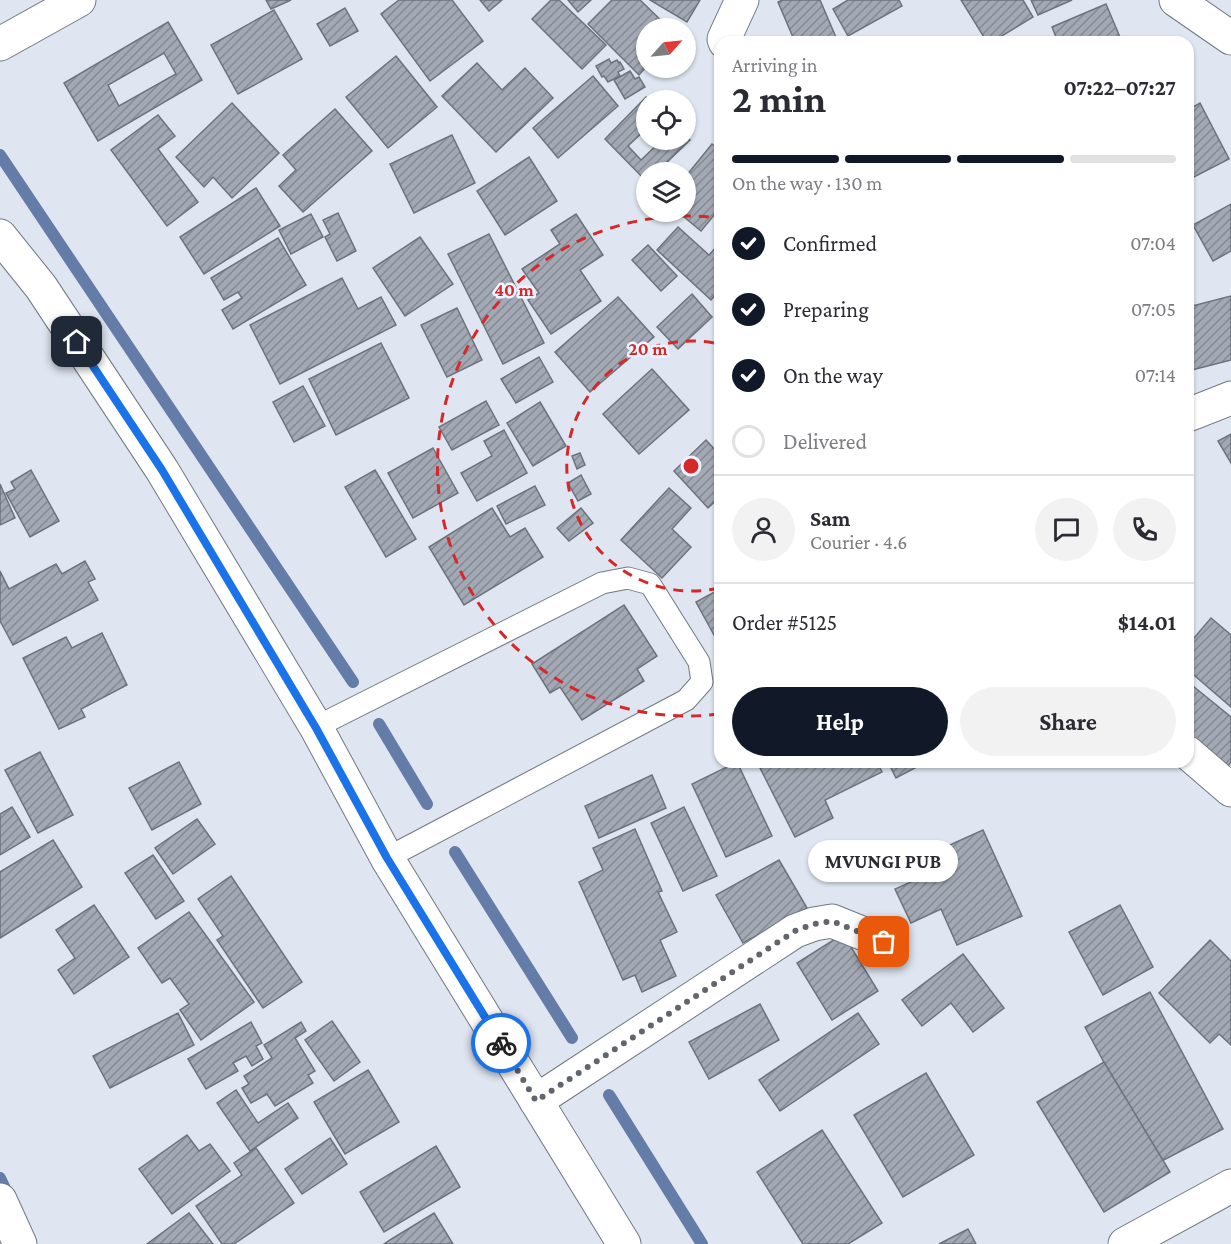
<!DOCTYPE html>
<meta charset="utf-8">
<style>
body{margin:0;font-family:"Crimson Pro",serif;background:#f2f2f3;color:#2b2b33;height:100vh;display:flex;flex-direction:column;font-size:22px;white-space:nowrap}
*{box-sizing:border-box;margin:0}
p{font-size:20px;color:#7c7c81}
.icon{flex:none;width:33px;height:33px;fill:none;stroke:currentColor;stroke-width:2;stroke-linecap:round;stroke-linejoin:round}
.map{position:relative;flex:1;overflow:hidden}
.panel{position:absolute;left:714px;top:36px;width:480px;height:732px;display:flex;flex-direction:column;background:#fff;border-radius:18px;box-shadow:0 2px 4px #0004}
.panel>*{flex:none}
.needle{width:39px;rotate:63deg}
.tools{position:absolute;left:636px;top:18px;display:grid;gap:12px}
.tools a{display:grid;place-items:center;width:60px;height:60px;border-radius:50%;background:#fff;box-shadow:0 2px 4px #0004;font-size:30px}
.pin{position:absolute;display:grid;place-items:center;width:51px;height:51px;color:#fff;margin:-26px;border-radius:12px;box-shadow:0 3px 9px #0006}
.courier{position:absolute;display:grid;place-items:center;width:60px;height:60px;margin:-30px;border:4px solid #1a73e8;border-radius:50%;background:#fff;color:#222;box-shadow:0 2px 8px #0007}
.bubble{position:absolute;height:42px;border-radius:21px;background:#fff;box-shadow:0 2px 4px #0004;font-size:20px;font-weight:700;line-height:42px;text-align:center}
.head em{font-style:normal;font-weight:700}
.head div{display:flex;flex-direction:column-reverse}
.head{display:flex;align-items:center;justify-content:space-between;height:102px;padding:0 18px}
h1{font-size:39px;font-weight:700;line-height:45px}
.bar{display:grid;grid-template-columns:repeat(4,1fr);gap:9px 6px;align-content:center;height:72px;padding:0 18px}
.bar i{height:8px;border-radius:4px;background:#e1e1e2}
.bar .active{background:#111827}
.bar p{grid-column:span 4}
.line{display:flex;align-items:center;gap:15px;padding:0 18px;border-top:2px solid #e1e1e2}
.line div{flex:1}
.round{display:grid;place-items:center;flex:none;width:63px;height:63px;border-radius:32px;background:#f2f2f3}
ol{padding:0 18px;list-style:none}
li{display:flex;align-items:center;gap:18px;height:66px}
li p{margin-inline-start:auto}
li .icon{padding:6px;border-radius:50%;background:#111827;color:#fff;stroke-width:4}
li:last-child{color:#7c7c81}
li i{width:33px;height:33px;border:3px solid #e1e1e2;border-radius:50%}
.primary-button{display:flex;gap:12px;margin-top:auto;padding:12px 18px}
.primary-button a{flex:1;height:69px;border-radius:36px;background:#111827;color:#fff;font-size:24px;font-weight:700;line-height:69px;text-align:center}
.primary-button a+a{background:#f2f2f3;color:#2b2b33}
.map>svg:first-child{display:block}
</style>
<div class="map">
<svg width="1231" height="1244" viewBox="0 0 1231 1244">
<defs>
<pattern id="building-hatch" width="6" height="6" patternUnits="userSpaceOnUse" patternTransform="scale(1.5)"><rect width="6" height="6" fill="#a3a9b4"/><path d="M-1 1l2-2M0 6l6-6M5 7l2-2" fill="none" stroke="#848992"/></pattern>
</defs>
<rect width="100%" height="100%" fill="#dfe6f1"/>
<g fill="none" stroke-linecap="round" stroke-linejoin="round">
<g stroke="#637ca8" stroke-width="12">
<path d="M0,155l353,527"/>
<path d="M379,724l48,80"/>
<path d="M455,852l117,186"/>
<path d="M609,1095l93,149"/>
<path d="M0,1178l10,21"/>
</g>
</g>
<g fill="url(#building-hatch)" stroke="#6d737d" stroke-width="1.5" fill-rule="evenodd">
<path d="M266,0h25l-20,9z"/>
<path d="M399,0h53l31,41 -53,40 -49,-67z"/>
<path d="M480,0h22l-13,11z"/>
<path d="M551,0h8l47,45 -24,24 -50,-50z"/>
<path d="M568,0h23l-13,12z"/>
<path d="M612,0h28l29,28h-23v39l-7,8 -51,-51z"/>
<path d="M650,0h50l-13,22z"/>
<path d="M782,0h38l18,42h-43l-17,-40z"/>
<path d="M848,0h51l3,6 -54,30 -15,-27z"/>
<path d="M961,0h62l10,17 -41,25h-5z"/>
<path d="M1031,0h41l-34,15z"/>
<path d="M1106,4l16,38h-64l-6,-15z"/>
<path d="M345,8l13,23 -28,15 -13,-22z"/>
<path d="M274,10l28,49 -64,35 -27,-49z"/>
<path d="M168,22l34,58 -104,61 -34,-58zM164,53l12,21 -57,32 -11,-21z"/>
<path d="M396,56l41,51 -49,41 -42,-51z"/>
<path d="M609,59l2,4 6,-3 2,3 1,-1 4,7 -6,3 2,4 -12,6 -4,-6 -2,1 -6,-11z"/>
<path d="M477,63l25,27 23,-22 28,30 -57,54 -54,-56z"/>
<path d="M630,71l5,8 4,-2 6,10 -20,12 -11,-19z"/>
<path d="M593,76l25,30 -60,52 -25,-30z"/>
<path d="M646,97l3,3h-3v29l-18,17 13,14 21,-20h24v-4l4,4 -33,32h-11v9l-41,-42z"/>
<path d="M232,103l47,50 -47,45 -19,-21 -9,10 -28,-30z"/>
<path d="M1200,103l29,56 -41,21v-70z"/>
<path d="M335,109l37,42 -69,61 -24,-26 17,-16 -13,-15z"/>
<path d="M158,115l17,21 -17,13 40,53 -31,24 -56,-76z"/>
<path d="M452,135l23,48 -61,30 -24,-49z"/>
<path d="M712,144l8,6v58l-19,23 -23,-19h8v-36z"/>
<path d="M529,157l28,44 -52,34 -28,-44z"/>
<path d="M256,188l24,38 -76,48 -24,-37z"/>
<path d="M1231,204v47l-18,10 -20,-36z"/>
<path d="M338,213l18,38 -19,10 -12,-24 5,-3 -7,-14z"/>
<path d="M311,214l12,23 -32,17 -12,-24z"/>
<path d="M576,214l27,41 -23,15 21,31 -50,33 -23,-34 11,-7 -17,-24 38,-25 -9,-14z"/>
<path d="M678,227l31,28 11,-12v47l-9,10 -54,-50z"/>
<path d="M489,234l55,109 -41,21 -55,-110z"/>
<path d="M420,237l33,47 -48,32 -32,-48z"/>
<path d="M278,238l28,47 -73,44 -11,-19 20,-12 -4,-6 -14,8 -13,-22z"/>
<path d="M648,245l29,31 -16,15 -29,-31z"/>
<path d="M342,278l16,31 23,-12 15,28 -116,59 -30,-59z"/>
<path d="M692,294l20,23 -34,32 -21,-22z"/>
<path d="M1231,296v64l-43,11v-64z"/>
<path d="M618,297l36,40 -64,55 -35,-40z"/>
<path d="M457,308l25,52 -35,17 -26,-52z"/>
<path d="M381,343l28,55 -73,37 -27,-56z"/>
<path d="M539,357l14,25 -37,21 -15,-24z"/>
<path d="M652,369l37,41 -50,44 -36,-40z"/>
<path d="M303,386l22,40 -31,16 -21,-40z"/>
<path d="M486,401l13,24 -47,25 -13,-23z"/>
<path d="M540,402l26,44 -33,20 -26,-43z"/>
<path d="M504,430l23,43 -50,28 -16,-28 31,-17 -8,-15z"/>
<path d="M1231,434v29l-13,-22z"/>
<path d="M706,440l11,12 3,-3v48l-12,11 -34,-37z"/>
<path d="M433,448l25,45 -45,25 -25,-45z"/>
<path d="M580,453l5,12 -8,4 -5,-13z"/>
<path d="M31,470l28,51 -29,16 -24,-44 9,-4 -4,-7z"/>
<path d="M375,470l41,69 -30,18 -41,-70z"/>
<path d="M581,475l10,19 -13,7 -10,-18z"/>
<path d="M0,484l15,34 -15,7z"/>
<path d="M535,486l10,19 -39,19 -9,-18z"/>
<path d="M669,488l22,20 -19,21 19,18 -29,31 -41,-38z"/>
<path d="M492,508l18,29 15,-9 18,29 -79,48 -35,-58z"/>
<path d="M581,508l12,15 -24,18 -12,-13z"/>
<path d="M85,561l10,18 -7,3 10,18 -85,45 -13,-24v-50l9,18 47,-25 6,10z"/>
<path d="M720,589v57l-24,-44z"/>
<path d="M624,605l33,51 -20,13 7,12 -62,39 -22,-33 -10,6 -18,-29z"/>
<path d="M1211,618l20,17v72l-43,-37v-25z"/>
<path d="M102,633l25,52 -46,24 4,8 -26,12 -36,-71 43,-21 6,11z"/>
<path d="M1188,682l43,35v45l-7,9 -36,-28z"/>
<path d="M40,752l33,63 -35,18 -33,-63z"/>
<path d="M179,762l22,42 -49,26 -23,-42z"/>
<path d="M737,762l35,74 -46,21 -34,-73z"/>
<path d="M757,762h120l5,10 -57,28 8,18 -38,19z"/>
<path d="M888,762h38l-30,16z"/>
<path d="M652,775l14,33 -67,30 -14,-32z"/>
<path d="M12,807l18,30 -30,18v-41z"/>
<path d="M684,807l33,69 -34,15 -32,-68z"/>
<path d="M197,819l18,25 -42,30 -18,-26z"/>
<path d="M635,829l27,62 -4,1 19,40 -17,8 16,36 -34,16 -7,-17 -12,5 -44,-98 24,-12 -10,-22z"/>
<path d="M983,830l39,86 -65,29 -16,-36 -30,14 -16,-34 27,-12 -8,-16z"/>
<path d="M53,840l29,47 -82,51v-66z"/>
<path d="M153,855l31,46 -28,18 -31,-46z"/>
<path d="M779,860l28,48 -64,35 -27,-48z"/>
<path d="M231,876l71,106 -39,26 -46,-68 6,-4 -25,-37z"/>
<path d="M94,905l35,52 -55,37 -16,-24 17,-12 -19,-28z"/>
<path d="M1120,905l33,62 -50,28 -34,-63z"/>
<path d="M189,912l65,90 -53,38 -21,-30 9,-6 -19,-26 -8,5 -24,-35z"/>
<path d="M843,934l35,57 -46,29 -35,-57z"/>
<path d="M1210,940l21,21v84l-12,-11 -9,9 -51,-50z"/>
<path d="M963,954l41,54 -31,24 -22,-29 -29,23 -20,-26z"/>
<path d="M1150,992l73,137 -65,34 -73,-136z"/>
<path d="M760,1004l19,36 -70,39 -20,-37z"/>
<path d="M178,1013l16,32 -84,43 -17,-32z"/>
<path d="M858,1013l21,31 -99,67 -21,-31z"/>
<path d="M332,1021l28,41 -26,19 -29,-41z"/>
<path d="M251,1022l11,21 -6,3 7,13 -11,7 -6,-10 -13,7 5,8 -32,18 -18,-30z"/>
<path d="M301,1022l5,9 -11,7 20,33 -7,4 5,8 -38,23 -8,-12 -16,9 -9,-15 7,-4 -5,-8 28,-18 -8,-13z"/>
<path d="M1104,1062l66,110 -66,40 -67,-110z"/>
<path d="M368,1070l31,52 -54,32 -31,-52z"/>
<path d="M926,1073l48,82 -71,42 -49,-82z"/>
<path d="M236,1090l22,33 30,-20 10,15 -48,33 -33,-48z"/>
<path d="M822,1130l60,93 -34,21h-45l-46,-72z"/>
<path d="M187,1135l12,16 11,-7 20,27 -58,43 -33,-45z"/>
<path d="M330,1138l17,26 -45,30 -17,-25z"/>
<path d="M436,1146l24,41 -76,45 -24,-40z"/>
<path d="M256,1148l38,55 -60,41h-12l-26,-38 46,-31 -8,-12z"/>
<path d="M189,1213l24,31h-66z"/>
<path d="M434,1213l19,31h-69l6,-4z"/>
<path d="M968,1229l8,15h-37z"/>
</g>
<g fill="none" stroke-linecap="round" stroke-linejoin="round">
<g stroke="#727882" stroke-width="23">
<path id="lane" d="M316,727l286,-144 26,-5 22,6 49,78 3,20 -16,18 -299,158"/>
</g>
<g stroke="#727882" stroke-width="35">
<g id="street">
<path d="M1176,0l55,38"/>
<path d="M725,42l-1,-3 18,-39"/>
<path d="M0,44l79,-44"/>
<path d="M1188,415l43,-17"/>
<path d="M1188,753l43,37"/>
<path d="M536,1101l259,-170 19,-7 18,-3 52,21"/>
<path d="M0,1200l20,44"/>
<path d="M1125,1244l106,-58"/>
</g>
</g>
<g stroke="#727882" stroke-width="35">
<path id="primary" d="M0,236l41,51 121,183 154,257 71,131 237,386"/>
</g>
<use href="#lane" stroke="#fff" stroke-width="21"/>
<use href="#street" stroke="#fff" stroke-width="33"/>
<use href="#primary" stroke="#fff" stroke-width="33"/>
</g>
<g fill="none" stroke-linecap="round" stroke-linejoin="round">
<path stroke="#62656c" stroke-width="6" stroke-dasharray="0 10.8" d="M501,1043l35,58 259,-170 19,-7 18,-3 52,21"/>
<path stroke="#1a73e8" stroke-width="8" d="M77,342l85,128 154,258 71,130 114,185"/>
</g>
<g fill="none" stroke="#d62828" stroke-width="3" stroke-dasharray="10 8">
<path d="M719 588A125 125 0 1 1 719 344"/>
<path d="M719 714A250 250 0 1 1 719 218"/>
</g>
<circle cx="691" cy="466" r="9" fill="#d62828" stroke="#edf3ff" stroke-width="3"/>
<g font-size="18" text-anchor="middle" font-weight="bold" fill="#d62828" stroke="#edf3ff" stroke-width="5" stroke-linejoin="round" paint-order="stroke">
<text x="514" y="296">40 m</text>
<text x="648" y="355">20 m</text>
</g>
</svg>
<div class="tools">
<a><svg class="needle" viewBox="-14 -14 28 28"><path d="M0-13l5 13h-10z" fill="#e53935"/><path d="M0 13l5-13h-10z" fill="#7c7c81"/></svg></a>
<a><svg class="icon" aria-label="locate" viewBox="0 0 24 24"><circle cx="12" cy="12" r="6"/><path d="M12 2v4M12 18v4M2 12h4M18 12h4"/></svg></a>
<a><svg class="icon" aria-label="layers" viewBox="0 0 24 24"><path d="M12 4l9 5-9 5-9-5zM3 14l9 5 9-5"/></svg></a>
</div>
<div class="pin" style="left:884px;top:942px;background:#ea580c"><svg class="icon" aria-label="bag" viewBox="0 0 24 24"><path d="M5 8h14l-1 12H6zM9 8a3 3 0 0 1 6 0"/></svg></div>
<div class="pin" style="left:77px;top:342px;background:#1f2937"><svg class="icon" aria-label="home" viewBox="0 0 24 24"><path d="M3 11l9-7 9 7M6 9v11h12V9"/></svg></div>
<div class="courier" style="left:501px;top:1043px"><svg class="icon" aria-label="bike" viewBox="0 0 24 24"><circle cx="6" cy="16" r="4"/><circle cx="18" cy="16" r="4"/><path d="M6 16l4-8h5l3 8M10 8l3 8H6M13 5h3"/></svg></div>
<div class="bubble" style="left:808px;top:840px;width:150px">MVUNGI PUB</div>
<section class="panel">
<div class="head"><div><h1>2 min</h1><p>Arriving in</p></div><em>07:22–07:27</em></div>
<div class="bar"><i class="active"></i><i class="active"></i><i class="active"></i><i></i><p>On the way · 130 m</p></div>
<ol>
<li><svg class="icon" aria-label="check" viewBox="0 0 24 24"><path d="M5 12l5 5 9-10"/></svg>Confirmed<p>07:04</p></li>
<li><svg class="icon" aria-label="check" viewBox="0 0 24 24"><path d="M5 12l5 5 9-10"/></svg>Preparing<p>07:05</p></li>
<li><svg class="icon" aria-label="check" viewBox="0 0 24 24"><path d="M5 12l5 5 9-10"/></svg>On the way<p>07:14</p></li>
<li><i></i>Delivered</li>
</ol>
<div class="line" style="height:108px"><a class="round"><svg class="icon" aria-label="person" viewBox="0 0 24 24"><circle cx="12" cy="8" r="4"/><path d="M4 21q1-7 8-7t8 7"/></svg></a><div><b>Sam</b><p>Courier · 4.6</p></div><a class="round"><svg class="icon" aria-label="chat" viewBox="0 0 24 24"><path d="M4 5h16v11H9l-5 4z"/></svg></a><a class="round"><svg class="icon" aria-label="phone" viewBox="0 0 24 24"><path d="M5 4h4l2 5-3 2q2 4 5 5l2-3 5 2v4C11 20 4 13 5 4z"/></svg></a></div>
<div class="line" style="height:78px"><div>Order #5125</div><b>$14.01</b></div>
<div class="primary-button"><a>Help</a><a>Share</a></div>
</section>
</div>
